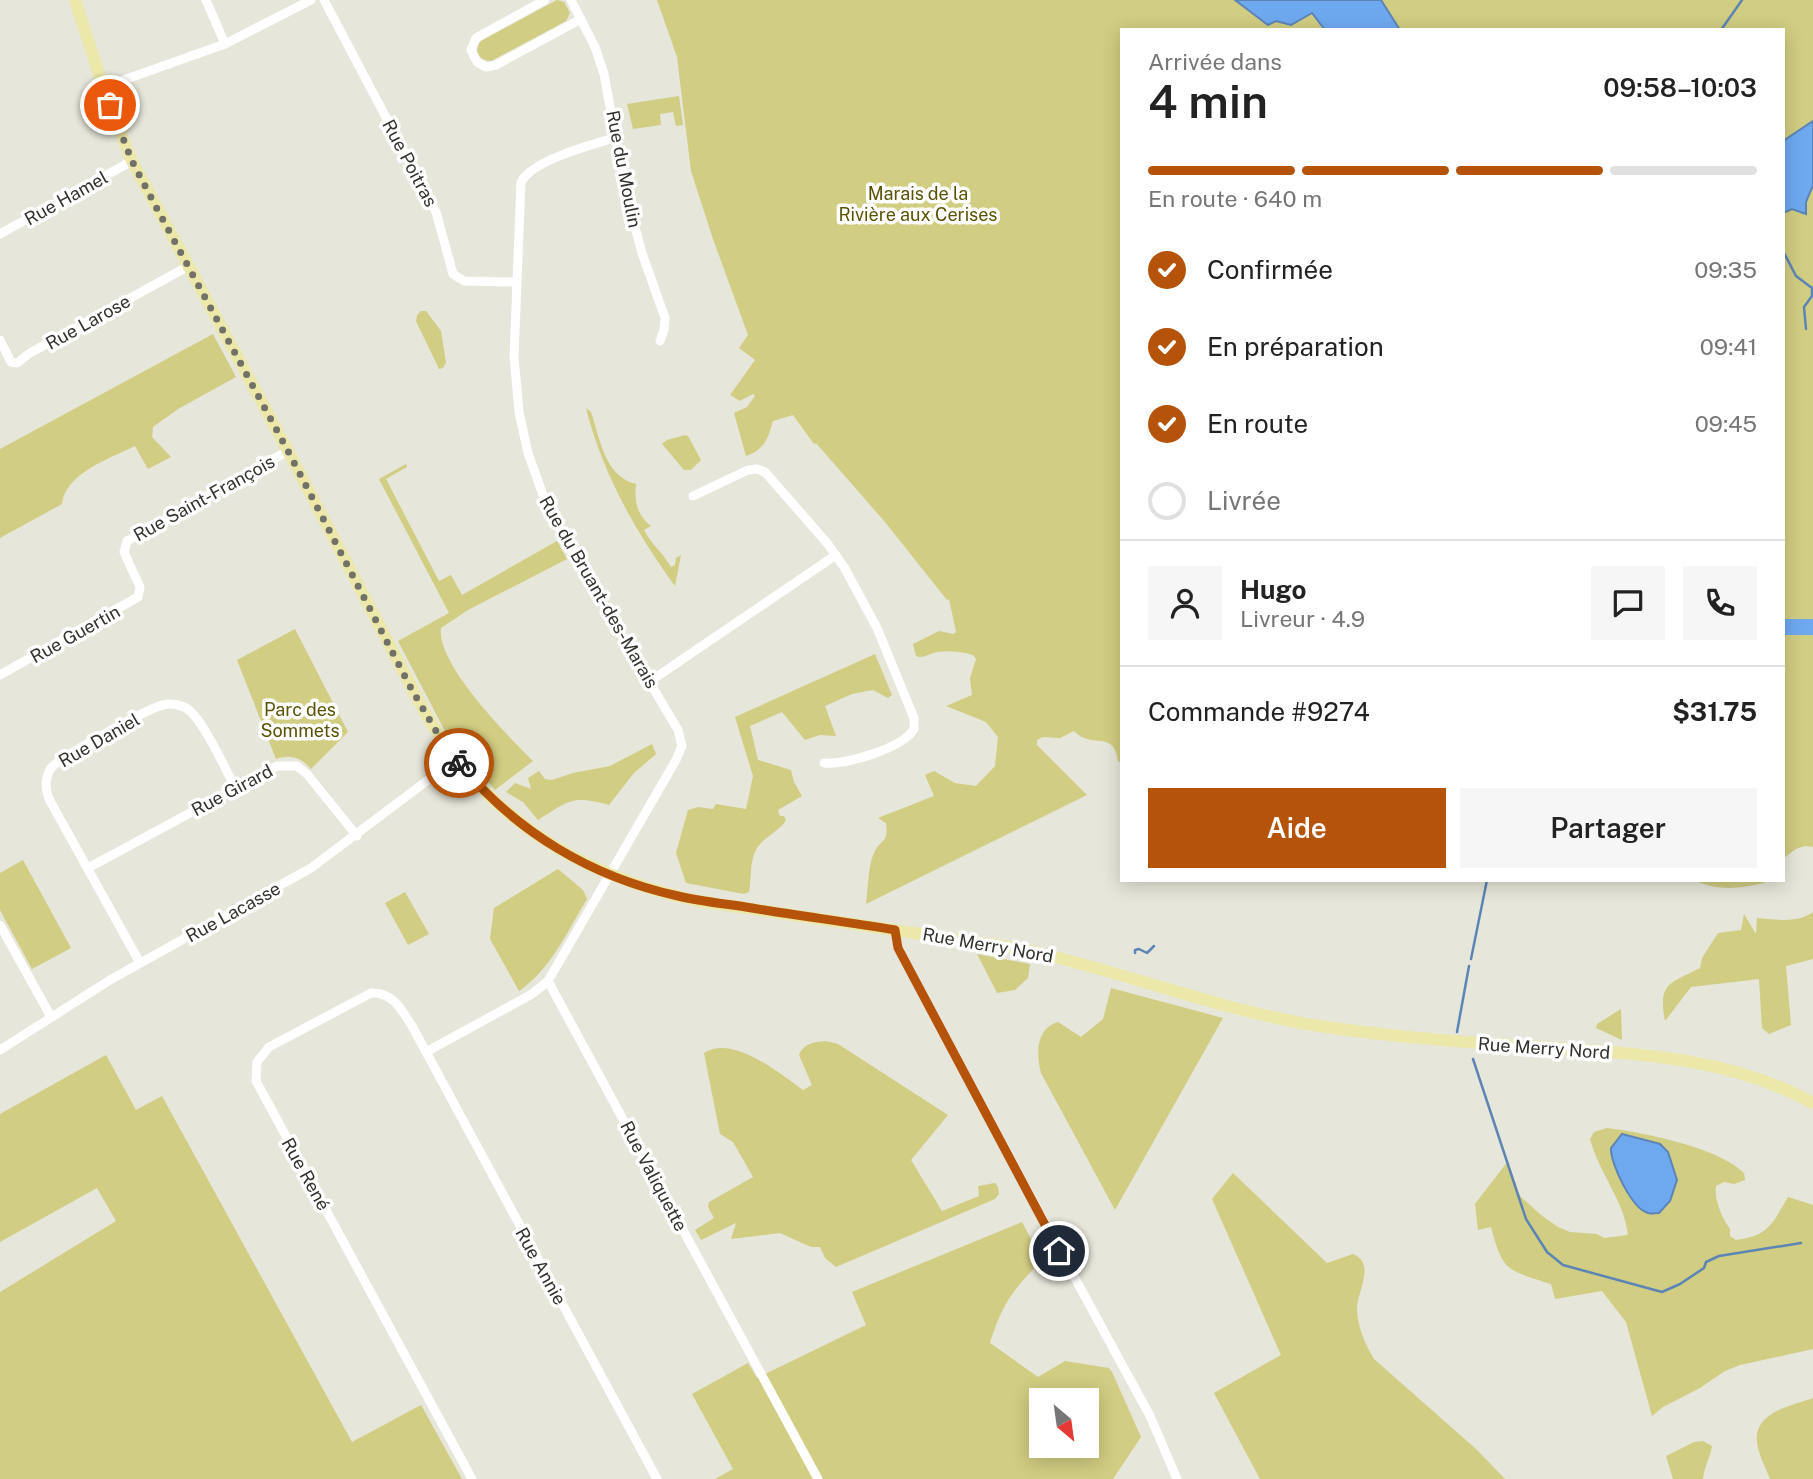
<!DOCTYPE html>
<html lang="fr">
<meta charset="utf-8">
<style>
body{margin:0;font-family:"Public Sans",sans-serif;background:#f6f6f6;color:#222;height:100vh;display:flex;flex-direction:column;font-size:26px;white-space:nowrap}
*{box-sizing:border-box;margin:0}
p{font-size:23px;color:#767676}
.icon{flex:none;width:38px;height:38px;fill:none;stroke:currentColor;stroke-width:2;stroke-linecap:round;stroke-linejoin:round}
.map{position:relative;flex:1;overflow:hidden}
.side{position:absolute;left:1120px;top:28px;width:665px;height:854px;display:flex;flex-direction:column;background:#fff;border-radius:0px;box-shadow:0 4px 18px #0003}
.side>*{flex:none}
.needle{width:46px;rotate:151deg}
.buttons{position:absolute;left:1029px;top:1388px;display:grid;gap:14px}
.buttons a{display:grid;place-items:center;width:70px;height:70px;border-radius:0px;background:#fff;box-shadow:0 4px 18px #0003;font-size:35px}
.pin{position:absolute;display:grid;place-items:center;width:60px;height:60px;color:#fff;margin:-30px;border:4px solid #fff;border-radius:50%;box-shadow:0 2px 7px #0007}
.courier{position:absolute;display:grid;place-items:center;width:70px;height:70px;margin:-35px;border:5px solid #b45309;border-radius:50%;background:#fff;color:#222;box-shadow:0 2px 9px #0007}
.headline em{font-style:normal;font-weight:600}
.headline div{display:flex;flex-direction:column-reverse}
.headline{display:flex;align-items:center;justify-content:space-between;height:119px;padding:0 28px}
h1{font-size:46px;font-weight:600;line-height:52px}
.bar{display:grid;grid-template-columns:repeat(4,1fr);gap:10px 7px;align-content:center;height:84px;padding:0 28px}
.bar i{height:9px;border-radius:5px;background:#e0e0e0}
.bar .current{background:#b45309}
.bar p{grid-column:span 4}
.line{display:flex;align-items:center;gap:18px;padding:0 28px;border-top:2px solid #e0e0e0}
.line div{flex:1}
.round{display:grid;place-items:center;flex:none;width:74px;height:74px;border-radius:0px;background:#f6f6f6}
ol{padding:0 28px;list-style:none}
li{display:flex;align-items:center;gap:21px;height:77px}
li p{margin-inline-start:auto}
li .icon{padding:7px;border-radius:50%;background:#b45309;color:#fff;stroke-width:4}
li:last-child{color:#767676}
li i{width:38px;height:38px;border:4px solid #e0e0e0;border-radius:50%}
.cta{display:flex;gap:14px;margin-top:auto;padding:14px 28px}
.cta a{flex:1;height:80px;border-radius:0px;background:#b45309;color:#fff;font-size:28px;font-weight:600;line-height:80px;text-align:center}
.cta a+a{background:#f6f6f6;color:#222}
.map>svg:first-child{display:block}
</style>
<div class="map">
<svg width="1813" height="1479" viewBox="0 0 1813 1479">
<rect width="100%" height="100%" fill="#e6e6da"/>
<g fill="#d1cd82" fill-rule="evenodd">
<path d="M557,0l7,2 6,11 -4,8 -75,40c-12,0 -18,-10 -10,-20z"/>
<path d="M657,0h1156v121l-30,20v-111h-661v733l-4,-2c-4,-32 -26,-11 -44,-30l-14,7 -17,-1 -6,3v5l50,50 -221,109c2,-13 2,-39 8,-51 6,-14 15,-9 12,-30l-8,-5 56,-22 -9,-21 9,-4 21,12 21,3 19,-20 3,-29 -12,-15 -40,-16 26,-11 -2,-17 6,-19 -3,-4c-11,-3 -24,-5 -35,-3 -9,1 -14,7 -22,4l-3,-12 26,-13 14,3 3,-2 -7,-33 -2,1 -62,-78 -69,-79 -2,1 -21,-29 -20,6c-5,18 -9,29 -27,35l-12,-43 13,-6 8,-11 -2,-2 -13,7 -10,-6 25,-35 -16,-12 9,-13 -35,-96 -22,-68 -14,-114z"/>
<path d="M679,96l4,29 -7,1 -3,-14 -13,2 1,11 -28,4 -6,-25z"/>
<path d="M1813,185v662c-13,-3 -20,4 -30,12v-646l23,-11z"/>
<path d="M421,311h5l15,20 5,32 -3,5 -4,1 -23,-48 1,-6z"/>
<path d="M213,334l23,43 -58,32 -25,18 -1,10 19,20 -23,12 -13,-23c-24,12 -70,27 -73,58l-62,34v-89z"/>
<path d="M586,408l5,4c9,26 13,64 45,72 -2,17 1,31 15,42l-7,4c7,14 19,23 27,37l4,-2 1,-7 5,-3 -6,31c-39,-53 -73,-114 -89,-178z"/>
<path d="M685,435l3,1 13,24 -10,10h-7l-22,-26 5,-4z"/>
<path d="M406,464l1,3 -21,12 53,102 12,-6 11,20 95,-54 10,18 -99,51 -27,18c-5,36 67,108 92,133l-38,29 -49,-57 -48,-92 51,-28 -70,-134z"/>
<path d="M295,629l53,103 -37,37c-9,-11 -21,-15 -35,-10l-39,-99z"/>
<path d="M875,654l17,41 -4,3 -15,-8 -21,4 -27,12 11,30 -16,-1 -15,5 -23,-28 -32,14 8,34 33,10 3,12 8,14 -24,14 2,6h4l2,4c-6,11 -21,16 -29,28 -8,13 -5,30 -8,44l-5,2 -58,-11 -10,-30 12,-43 10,-3 15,2 3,-5 30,5 7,-33 -18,-59z"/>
<path d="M652,744l4,10 -22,19 -25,32c-37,-10 -39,-5 -71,15l-15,-18 -17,-10 9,-9 16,6 -3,-11 11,-7 6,8 7,1 21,-7 37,-7z"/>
<path d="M23,860l48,88 -39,21 -32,-59v-37z"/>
<path d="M558,869l25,21 4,9c-20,33 -36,70 -68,92l-29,-52 4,-31z"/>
<path d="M1693,880h72l-1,3c-26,6 -46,8 -71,-3z"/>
<path d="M405,892l24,42 -21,11 -23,-42z"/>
<path d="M1813,912v47l-27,7 5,59 -22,9 -7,-6 -3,-49 -68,8 -26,34c-7,-38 4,-37 35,-53l2,-10 16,-25 23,-3 3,-16 12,20 1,-16c18,1 40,6 56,-6z"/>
<path d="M977,954l53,10 -2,14 -13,12 -18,3z"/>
<path d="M1111,988l112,30 -108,192 -74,-137c-5,-19 -5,-45 17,-51l23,15 22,-18z"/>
<path d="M1621,1009l1,31 -26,-12 1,-4z"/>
<path d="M826,1041l12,3 110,71 -37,45 31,51 37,-15 -1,-10 17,-3 3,4 1,7 -4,5 -159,68 -11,-9 -5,-11h-9l-31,-14 -49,6 5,-16 -35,17 -6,-10 19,-12 -6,-11 1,-5 44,-25 -20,-35 -13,-8 -16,-81c29,-19 76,21 99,37l9,-5 -13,-30c5,-12 15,-13 27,-14z"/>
<path d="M106,1055l30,55 26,-14 190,346 69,-37 41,74h-462v-187l116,-71 -19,-33 -97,54v-128z"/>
<path d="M1607,1128c35,4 113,20 137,45l1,7 -11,4 -10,-2 -8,4c-2,14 6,32 14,43v7l6,4c33,-4 36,-16 52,-43l25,8v144l-73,16 -15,6 -25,17 -37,19 -11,9 -26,-94 -24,-31 -47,8 -4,-15c-43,-14 -48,-11 -60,-57l-13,3 -3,-26 33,-43 12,35 21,19 17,12 12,5 27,2 7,4 24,-3c-4,-35 -29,-62 -38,-96l4,-7z"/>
<path d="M1233,1173l94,90 26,-9c24,10 3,38 4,56 1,18 8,34 17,49l102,90 29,30h-245l-46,-86 67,-38 -69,-156z"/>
<path d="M1022,1222l20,38c-30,31 -39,42 -52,83l48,34 27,-16 44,7 3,4 29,65 -28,42h-398l18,-10 -41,-75 56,-31 9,15 109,-53 -14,-33zM1041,1400h46v46h-46z"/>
<path d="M1813,1398v81h-43c-4,-11 -12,-25 -13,-37 -3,-30 34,-36 56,-44z"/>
<path d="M1703,1441l9,5c-2,12 -8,21 -9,33h-30l-7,-23 28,-14z"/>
</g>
<g fill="#6ea9f0" stroke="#5c85b6" stroke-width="2">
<path d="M1235,0h146l19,30h-75l-13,-17 -21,12 -15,-4 -8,4z"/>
<path d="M1813,121v64l-7,17v12l-14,-5 -9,4v-72z"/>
<path d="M1622,1134l38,10 8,8 9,28 -7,21 -11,12c-4,0 -8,1 -11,0 -16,-4 -38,-50 -37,-65z"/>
</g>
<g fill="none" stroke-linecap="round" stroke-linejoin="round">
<g stroke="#5c85b6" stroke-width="2.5">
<path d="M1721,30l21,-30"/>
<path d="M1783,251l13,25 16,12v8l-8,11 2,22"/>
<path d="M1135,953v-3l4,-1 8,4 7,-7"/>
<path d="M1471,959l16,-79"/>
<path d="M1457,1032l12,-66"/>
<path d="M1473,1059l53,160 21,33 16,13 99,27 18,-8 24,-16 2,-6 13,-6 82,-13"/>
</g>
<path stroke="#6ea9f0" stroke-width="16" d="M1783,627h30"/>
<g stroke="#fff" stroke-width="9">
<path d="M206,0l19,44"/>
<path d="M324,0l112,212 17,62 11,7 52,1"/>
<path d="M545,0l-69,38 -5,12 6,12 9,5 10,-2 85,-46"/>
<path d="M571,0l24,47 9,27 22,120 16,59 23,65 -1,12 -4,11"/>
<path d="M104,87l121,-43 86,-44"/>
<path d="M614,138c-23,7 -81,22 -93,44l-7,175 5,55 9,41 16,45 20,40 114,192 4,16 -6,14 -128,221 270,498"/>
<path d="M0,234l132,-73"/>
<path d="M0,340l11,22 6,1 13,-10 157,-86"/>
<path d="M693,496l55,-26 9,-1 8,3 62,71 17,24 33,61 37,90v11c-11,19 -68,36 -90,34"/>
<path d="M0,675l138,-78 2,-10 -16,-35 3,-11 161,-90"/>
<path d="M649,682l187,-127"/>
<path d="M88,868l189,-102h20l10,8 50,62"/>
<path d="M0,925l51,92"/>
<path d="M895,930l3,18 136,255 116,213 27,63"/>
<path d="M140,963l-91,-164c-4,-10 -4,-21 2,-31 8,-10 97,-60 112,-63 7,-2 14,-1 21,2 17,7 41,62 51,80"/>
<path d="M0,1050l110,-70 201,-112 145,-109"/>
<path d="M426,1052l106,-58 16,-13"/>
<path d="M472,1479l-216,-398 1,-19 12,-15 102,-54c22,-1 30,16 41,33l245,453"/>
</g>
<path stroke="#ece8a9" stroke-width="12" d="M75,0l34,105 23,56 156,290 136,260c62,107 154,164 274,190l324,48c100,22 196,61 297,77 79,12 158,17 238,22 90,7 174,10 256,55"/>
</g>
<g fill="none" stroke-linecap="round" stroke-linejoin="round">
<path stroke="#71716a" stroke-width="7" stroke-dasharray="0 12.6" d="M110,105l22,56 23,44 133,246 124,239 27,46 20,27"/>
<path stroke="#b45309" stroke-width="9" d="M459,763c57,69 132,114 219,133 25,6 50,8 74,12 48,8 96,14 143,22l3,18 161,303"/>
</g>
<g text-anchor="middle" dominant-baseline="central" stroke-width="7" stroke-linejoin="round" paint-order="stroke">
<g font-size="18" fill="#32322d" stroke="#fff">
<text transform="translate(410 163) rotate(62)">Rue Poitras</text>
<text transform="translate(624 169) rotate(79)">Rue du Moulin</text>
<text transform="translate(66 198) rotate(-29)">Rue Hamel</text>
<text transform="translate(88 322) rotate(-29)">Rue Larose</text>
<text transform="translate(204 498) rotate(-29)">Rue Saint-François</text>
<text transform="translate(599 592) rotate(60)">Rue du Bruant-des-Marais</text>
<text transform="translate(75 634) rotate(-29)">Rue Guertin</text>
<text transform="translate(99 740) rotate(-30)">Rue Daniel</text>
<text transform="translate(232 790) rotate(-28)">Rue Girard</text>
<text transform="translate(233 912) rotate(-29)">Rue Lacasse</text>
<text transform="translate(988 945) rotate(10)">Rue Merry Nord</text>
<text transform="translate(1544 1048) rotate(4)">Rue Merry Nord</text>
<text transform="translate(306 1174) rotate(61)">Rue René</text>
<text transform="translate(654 1176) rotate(62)">Rue Valiquette</text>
<text transform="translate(541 1266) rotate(61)">Rue Annie</text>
</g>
<g font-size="18" fill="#585304" stroke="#fff">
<text x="918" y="193">Marais de la<tspan x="918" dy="21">Rivière aux Cerises</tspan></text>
<text x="300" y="709">Parc des<tspan x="300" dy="21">Sommets</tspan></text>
</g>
</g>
</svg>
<div class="buttons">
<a><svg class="needle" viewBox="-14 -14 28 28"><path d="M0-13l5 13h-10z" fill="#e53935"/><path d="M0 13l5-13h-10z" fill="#767676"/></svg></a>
</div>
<div class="pin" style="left:110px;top:105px;background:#ea580c"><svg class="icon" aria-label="bag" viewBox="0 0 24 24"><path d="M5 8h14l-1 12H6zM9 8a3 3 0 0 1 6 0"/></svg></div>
<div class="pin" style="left:1059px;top:1251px;background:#1f2937"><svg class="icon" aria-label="home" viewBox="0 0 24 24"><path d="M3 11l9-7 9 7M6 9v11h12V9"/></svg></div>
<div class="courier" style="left:459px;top:763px"><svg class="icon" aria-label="bike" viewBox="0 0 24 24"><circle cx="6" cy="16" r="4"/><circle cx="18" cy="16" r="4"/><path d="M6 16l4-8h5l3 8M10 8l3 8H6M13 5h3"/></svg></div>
<section class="side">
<div class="headline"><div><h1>4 min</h1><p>Arrivée dans</p></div><em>09:58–10:03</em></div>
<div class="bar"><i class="current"></i><i class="current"></i><i class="current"></i><i></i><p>En route · 640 m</p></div>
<ol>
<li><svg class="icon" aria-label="check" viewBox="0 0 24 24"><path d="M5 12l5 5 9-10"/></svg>Confirmée<p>09:35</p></li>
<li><svg class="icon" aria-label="check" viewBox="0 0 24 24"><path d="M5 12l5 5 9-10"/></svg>En préparation<p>09:41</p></li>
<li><svg class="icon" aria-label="check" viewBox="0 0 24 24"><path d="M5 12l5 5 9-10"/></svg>En route<p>09:45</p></li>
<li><i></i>Livrée</li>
</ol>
<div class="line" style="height:126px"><a class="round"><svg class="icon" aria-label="person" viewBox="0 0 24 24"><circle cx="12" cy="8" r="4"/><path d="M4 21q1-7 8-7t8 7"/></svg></a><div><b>Hugo</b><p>Livreur · 4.9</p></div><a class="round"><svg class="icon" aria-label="chat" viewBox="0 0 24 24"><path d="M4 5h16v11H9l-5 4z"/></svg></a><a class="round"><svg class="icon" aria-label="phone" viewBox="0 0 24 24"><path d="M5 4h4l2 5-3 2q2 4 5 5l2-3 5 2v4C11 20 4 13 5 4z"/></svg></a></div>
<div class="line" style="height:91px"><div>Commande #9274</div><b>$31.75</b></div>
<div class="cta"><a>Aide</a><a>Partager</a></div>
</section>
</div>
